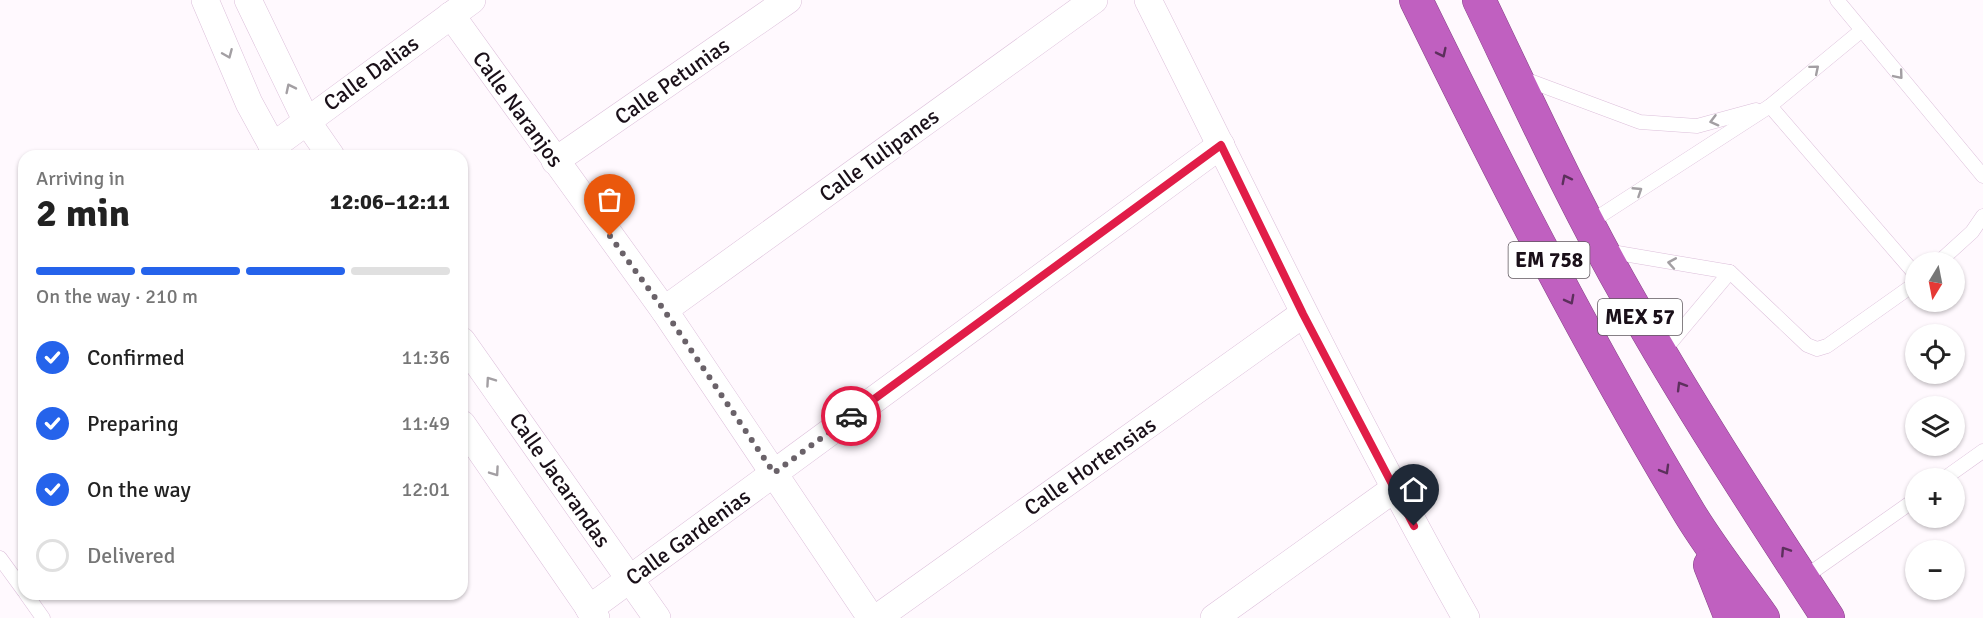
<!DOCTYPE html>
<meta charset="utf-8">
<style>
body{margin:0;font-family:Signika,sans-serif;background:#f6f6f6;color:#222;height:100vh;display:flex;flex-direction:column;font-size:22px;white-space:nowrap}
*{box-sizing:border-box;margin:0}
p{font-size:20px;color:#767676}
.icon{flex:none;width:33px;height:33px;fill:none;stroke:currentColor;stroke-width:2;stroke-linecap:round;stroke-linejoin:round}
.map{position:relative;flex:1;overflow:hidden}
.drawer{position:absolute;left:18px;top:150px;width:450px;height:450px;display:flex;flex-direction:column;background:#fff;border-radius:18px;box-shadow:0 2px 4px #0004}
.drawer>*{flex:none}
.needle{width:39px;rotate:190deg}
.buttons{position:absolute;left:1905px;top:252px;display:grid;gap:12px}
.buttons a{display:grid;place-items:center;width:60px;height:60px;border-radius:50%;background:#fff;box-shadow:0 2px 4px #0004;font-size:30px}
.pin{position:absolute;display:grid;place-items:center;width:51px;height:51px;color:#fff;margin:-62px -26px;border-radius:50% 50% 50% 0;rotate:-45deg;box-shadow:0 0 6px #0007}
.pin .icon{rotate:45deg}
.courier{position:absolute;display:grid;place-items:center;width:60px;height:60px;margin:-30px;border:4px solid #e11d48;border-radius:50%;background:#fff;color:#222;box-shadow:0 2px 8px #0007}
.headline em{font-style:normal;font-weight:700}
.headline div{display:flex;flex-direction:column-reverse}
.headline{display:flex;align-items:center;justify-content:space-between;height:102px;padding:0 18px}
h1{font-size:39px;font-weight:700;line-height:45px}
.bar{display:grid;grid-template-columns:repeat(4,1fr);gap:9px 6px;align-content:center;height:72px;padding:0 18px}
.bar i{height:8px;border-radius:4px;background:#e0e0e0}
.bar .current{background:#2563eb}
.bar p{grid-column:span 4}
ol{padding:0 18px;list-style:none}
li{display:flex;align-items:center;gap:18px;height:66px}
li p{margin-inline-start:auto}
li .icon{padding:6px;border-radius:50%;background:#2563eb;color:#fff;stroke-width:4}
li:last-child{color:#767676}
li i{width:33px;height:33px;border:3px solid #e0e0e0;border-radius:50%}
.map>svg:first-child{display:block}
</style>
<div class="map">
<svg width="1983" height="618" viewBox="0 0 1983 618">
<rect width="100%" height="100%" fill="#fff9fe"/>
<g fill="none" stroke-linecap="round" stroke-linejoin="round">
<g stroke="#dcbfda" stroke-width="15">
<g id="lane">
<path d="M1837,0l146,176"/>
<path d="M1522,78l118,44 57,4 59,-16"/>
<path d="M1770,106l146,169"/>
<path d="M1589,223l181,-117 92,-76"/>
<path d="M1606,251l124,21 77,73 10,4 10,-3 89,-63"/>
<path d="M1939,262l33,-30 11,-16"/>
<path d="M1662,353l68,-81"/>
<path d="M1945,478l38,-27"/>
<path d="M0,558l24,33"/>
<path d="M1802,579l114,-80"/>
<path d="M26,594l17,24"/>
</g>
</g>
<g stroke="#dcbfda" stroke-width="28">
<g id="street">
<path d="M205,0l44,103 29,53"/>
<path d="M248,0l58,120 25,36"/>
<path d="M1148,0c104,207 204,416 318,618"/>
<path d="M451,15l213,295 207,308"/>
<path d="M272,147l200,-147"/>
<path d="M555,161l233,-161"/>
<path d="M664,310l430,-310"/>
<path d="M462,341l195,277"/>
<path d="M462,424l134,194"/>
<path d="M589,609l632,-464"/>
<path d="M877,618l426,-304"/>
<path d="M1214,618l180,-129"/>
</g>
</g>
<g stroke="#864486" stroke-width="34">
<g id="highway">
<path d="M1416,0c85,174 174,348 274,514 22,36 49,70 73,104"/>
<path d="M1479,0c48,100 94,201 149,297 62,110 131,215 200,321"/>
<path d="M1710,565l21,53"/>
</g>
</g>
<use href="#lane" stroke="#fff" stroke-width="14"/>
<use href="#street" stroke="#fff" stroke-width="27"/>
<use href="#highway" stroke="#c060c0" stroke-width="33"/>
</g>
<defs><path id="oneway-chevron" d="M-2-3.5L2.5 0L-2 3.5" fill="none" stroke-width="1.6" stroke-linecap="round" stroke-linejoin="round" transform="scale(1.5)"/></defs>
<g stroke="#5c305c">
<use href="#oneway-chevron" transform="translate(1442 53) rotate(64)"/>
<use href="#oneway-chevron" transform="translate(1566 179) rotate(-117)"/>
<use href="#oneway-chevron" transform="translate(1570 300) rotate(62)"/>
<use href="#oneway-chevron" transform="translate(1681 386) rotate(-121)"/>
<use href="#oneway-chevron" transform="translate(1665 470) rotate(60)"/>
<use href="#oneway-chevron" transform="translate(1785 551) rotate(-123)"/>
</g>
<g stroke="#a39fa3">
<use href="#oneway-chevron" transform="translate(228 54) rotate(67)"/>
<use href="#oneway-chevron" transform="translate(1815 69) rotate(-40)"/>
<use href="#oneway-chevron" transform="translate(1899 75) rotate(50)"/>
<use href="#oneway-chevron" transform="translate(290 88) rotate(-116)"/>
<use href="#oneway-chevron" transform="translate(1714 121) rotate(165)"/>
<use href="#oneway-chevron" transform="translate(1638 191) rotate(-33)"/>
<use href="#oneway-chevron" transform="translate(1672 263) rotate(-170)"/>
<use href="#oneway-chevron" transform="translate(490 381) rotate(-125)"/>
<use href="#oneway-chevron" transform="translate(495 472) rotate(55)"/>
</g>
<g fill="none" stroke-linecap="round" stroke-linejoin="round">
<path stroke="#6a6269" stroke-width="6" stroke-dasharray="0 10.8" d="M610,236l54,74 110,163 77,-57"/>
<path stroke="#e11d48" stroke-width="8" d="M851,416l370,-271 82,169 111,212"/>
</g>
<g text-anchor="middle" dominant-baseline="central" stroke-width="4.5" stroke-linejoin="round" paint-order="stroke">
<g fill="#fff" stroke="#5f585e" stroke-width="1.5">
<rect x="1508.5" y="242" width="81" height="36" rx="4.5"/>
<rect x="1598" y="299" width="84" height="36" rx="4.5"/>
</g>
<g font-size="21" font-weight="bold" fill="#1a1019">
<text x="1549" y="260">EM 758</text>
<text x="1640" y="317">MEX 57</text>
</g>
<g font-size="22" fill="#1a1019" stroke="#fff">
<text transform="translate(371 73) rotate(-36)">Calle Dalias</text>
<text transform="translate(672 81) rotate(-35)">Calle Petunias</text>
<text transform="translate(518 109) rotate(54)">Calle Naranjos</text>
<text transform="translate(879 155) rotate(-36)">Calle Tulipanes</text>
<text transform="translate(1090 466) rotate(-35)">Calle Hortensias</text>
<text transform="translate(560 480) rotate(55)">Calle Jacarandas</text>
<text transform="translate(688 537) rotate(-36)">Calle Gardenias</text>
</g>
</g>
</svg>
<div class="buttons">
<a><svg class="needle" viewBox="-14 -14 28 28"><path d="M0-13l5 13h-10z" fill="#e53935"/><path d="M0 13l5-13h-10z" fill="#767676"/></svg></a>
<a><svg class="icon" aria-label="locate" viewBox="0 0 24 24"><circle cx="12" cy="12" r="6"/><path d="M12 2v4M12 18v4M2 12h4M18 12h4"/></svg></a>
<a><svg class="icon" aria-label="layers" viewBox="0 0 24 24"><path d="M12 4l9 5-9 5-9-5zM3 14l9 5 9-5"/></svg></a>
<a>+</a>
<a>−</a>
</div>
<div class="pin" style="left:610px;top:236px;background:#ea580c"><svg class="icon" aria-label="bag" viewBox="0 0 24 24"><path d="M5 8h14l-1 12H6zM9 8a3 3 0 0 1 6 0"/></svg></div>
<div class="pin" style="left:1414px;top:526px;background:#1f2937"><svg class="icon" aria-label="home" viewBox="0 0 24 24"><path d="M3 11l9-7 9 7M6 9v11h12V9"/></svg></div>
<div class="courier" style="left:851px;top:416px"><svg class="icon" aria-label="car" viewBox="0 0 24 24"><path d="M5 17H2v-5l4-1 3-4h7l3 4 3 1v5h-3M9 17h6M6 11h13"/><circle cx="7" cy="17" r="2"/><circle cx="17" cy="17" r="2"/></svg></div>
<section class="drawer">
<div class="headline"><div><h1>2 min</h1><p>Arriving in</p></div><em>12:06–12:11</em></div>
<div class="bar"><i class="current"></i><i class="current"></i><i class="current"></i><i></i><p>On the way · 210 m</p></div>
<ol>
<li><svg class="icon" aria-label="check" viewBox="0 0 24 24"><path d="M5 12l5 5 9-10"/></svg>Confirmed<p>11:36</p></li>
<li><svg class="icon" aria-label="check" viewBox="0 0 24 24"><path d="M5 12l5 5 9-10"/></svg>Preparing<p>11:49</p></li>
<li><svg class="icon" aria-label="check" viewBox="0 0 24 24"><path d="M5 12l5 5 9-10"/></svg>On the way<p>12:01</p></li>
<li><i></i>Delivered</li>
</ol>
</section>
</div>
